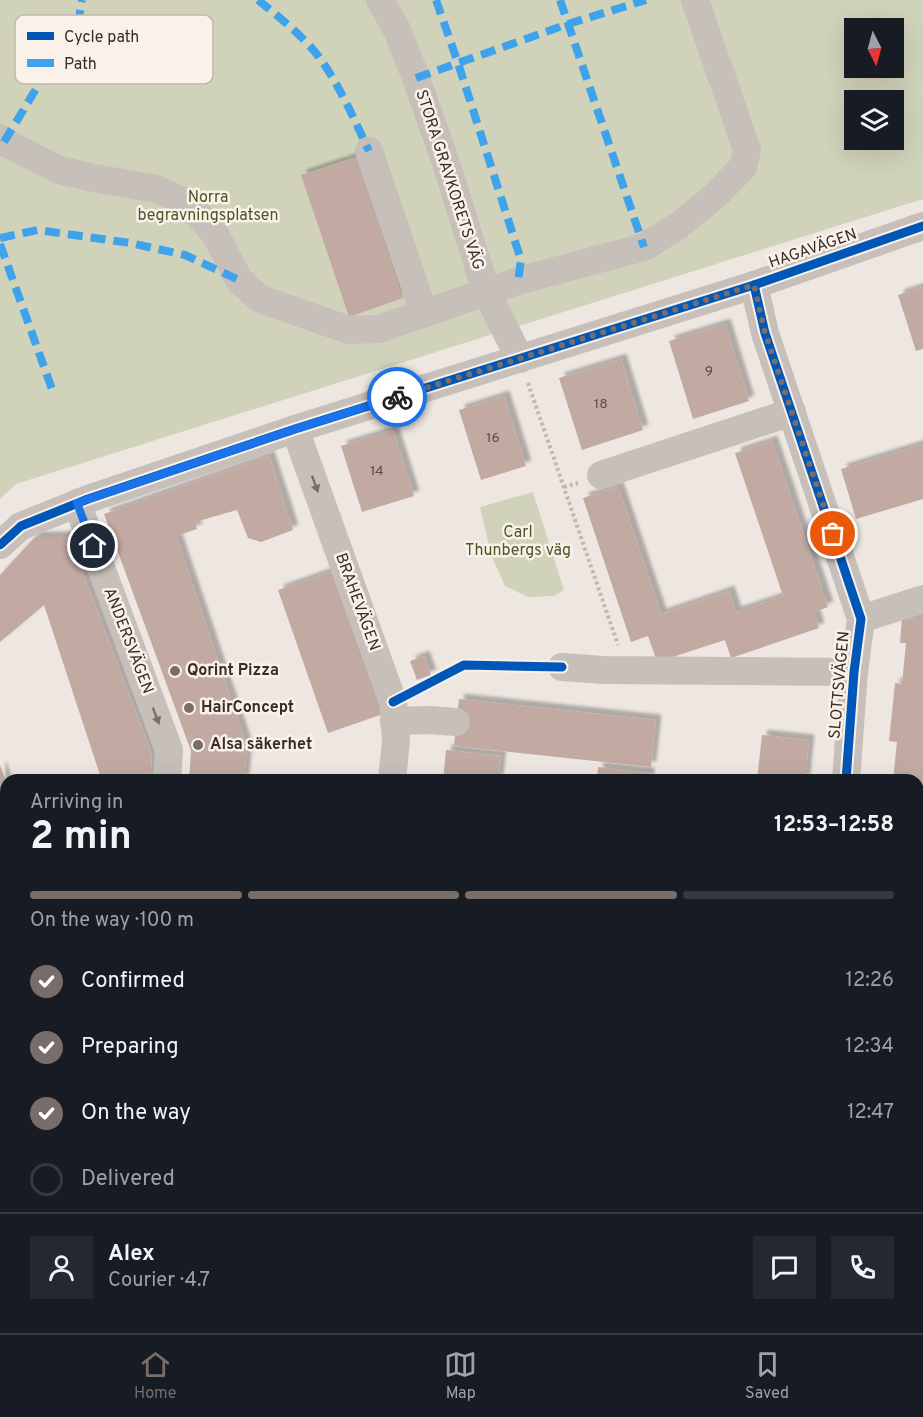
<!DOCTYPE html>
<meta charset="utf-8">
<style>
body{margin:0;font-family:Overpass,sans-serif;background:#242831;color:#f1f3f6;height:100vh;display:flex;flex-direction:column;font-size:22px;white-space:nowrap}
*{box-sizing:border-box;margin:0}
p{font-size:20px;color:#9ea1a6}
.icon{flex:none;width:33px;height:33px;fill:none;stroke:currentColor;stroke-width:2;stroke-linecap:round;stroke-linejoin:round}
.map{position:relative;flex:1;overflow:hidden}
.side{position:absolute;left:0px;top:774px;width:924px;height:560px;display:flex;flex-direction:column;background:#171b24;border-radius:18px 18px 0 0;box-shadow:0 6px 24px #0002}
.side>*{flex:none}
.needle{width:39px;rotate:174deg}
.fabs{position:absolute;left:844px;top:18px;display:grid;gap:12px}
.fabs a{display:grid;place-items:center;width:60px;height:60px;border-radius:0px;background:#171b24;box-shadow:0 6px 24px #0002;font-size:30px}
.pin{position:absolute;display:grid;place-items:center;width:51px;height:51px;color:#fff;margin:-26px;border:3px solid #fff;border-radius:50%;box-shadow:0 2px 6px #0007}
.courier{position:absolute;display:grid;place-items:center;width:60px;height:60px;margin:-30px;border:4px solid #1a73e8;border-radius:50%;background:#fff;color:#222;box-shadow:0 2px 8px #0007}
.summary em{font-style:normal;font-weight:700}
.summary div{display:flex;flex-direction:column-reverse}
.summary{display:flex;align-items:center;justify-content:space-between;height:102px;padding:0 30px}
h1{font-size:39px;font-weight:700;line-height:45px}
.bar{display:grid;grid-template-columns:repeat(4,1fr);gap:9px 6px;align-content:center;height:72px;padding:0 30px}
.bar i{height:8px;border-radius:4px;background:#363941}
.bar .active{background:#786d69}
.bar p{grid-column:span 4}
.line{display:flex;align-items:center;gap:15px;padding:0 30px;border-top:2px solid #363941}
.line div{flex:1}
.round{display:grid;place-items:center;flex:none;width:63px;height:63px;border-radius:0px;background:#242831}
ol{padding:0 30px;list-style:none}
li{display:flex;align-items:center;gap:18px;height:66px}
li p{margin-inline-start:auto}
li .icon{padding:6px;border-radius:50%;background:#786d69;color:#fff;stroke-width:4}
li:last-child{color:#9ea1a6}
li i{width:33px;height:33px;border:3px solid #363941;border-radius:50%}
.menu{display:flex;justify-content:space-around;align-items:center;height:84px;border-top:2px solid #363941;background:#171b24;font-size:16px;color:#9ea1a6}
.menu a{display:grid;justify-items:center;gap:3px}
.menu .active{color:#786d69}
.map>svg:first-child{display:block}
</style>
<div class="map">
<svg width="923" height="1333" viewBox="0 0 923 1333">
<defs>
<filter id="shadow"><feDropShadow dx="5.5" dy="-5.5" stdDeviation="1.5" flood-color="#0004"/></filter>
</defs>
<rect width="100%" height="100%" fill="#eee7e1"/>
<g fill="#d0d3ba" fill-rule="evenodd">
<path d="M0,0h923v199l-907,285 -16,15zM855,28h39v40h-39zM855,100h39v40h-39z"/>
<path d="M533,492l31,98 -10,6 -26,1 -23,-11 -14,-31 -11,-48z"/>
</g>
<g fill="#c2aaa2" filter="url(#shadow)">
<path d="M356,157l47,141 -54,19 -48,-142z"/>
<path d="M923,287v62l-7,2 -18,-56z"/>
<path d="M725,324l24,77 -56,18 -24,-78z"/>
<path d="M621,359l22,71 -61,20 -23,-72z"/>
<path d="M504,396l22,70 -45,14 -22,-70z"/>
<path d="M393,430l21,66 -52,16 -21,-66z"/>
<path d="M772,441l56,166 -14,5 5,16 -88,30 -6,-18 -68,22 -9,-26 -17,6 -48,-144 35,-11 43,127 68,-23 7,21 47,-16 -48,-143z"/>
<path d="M923,444v55l-67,20 -15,-50z"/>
<path d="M269,456l24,74 -32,12 -13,-4 -11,-28 -42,12 2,7 -21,7 71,211 -3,33h-55l2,-29 -87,-237z"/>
<path d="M35,537h34l83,218 -2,25h-50v-5l-56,-170 -44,37v-67z"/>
<path d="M333,571l50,143 -55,19 -50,-143z"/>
<path d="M919,606l4,1v204l-2,21h2v52l-2,20 -3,-1v-123h-25l4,-38 -8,-1 6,-58 7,1 4,-41h-6l2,-25 16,1z"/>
<path d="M424,656l7,19 -14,5 -7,-19z"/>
<path d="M459,699l197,21 -5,47 -197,-21z"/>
<path d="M762,735l47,5 -4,40h-48z"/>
<path d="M446,750l55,6 -3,24h-55z"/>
<path d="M0,765l6,16v91l-6,2z"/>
<path d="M598,767l51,6v7h-52z"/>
<path d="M918,965l5,1v61h-5z"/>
<path d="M6,1005v200l-6,-16v-182z"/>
<path d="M923,1232v101h-104v-5h99v-95z"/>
<path d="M293,1328h111v3l32,-3h29v5h-213v-2z"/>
</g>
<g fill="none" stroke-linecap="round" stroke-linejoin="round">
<g stroke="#c0b8b3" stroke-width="4" stroke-dasharray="3 3" stroke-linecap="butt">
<path d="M528,383l90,262"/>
<path d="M564,487l14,-4"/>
<path d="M416,690l48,-25 74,1"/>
<path d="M918,946l5,1"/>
</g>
<g stroke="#c7bfba" stroke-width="28">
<path d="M380,0l17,30 19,48 30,85 40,128 34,68"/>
<path d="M0,138l4,4 55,28 30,7 67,12 32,14 27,31 24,46 21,19 89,31 30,-1 139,-48 126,-34 34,-21 38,-31 27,-28 4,-17 -52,-150"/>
<path d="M369,151l55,162"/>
<path d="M754,285l11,48 96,286 -7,53 -8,108"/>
<path d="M295,429l98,273 3,39 -4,39"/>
<path d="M601,475l191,-63"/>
<path d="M77,503l92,247 -2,30"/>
<path d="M0,545l21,-19 67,-27 207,-70 459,-144 169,-59"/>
<path d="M861,619l62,-20"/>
<path d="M562,667l42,3 250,2"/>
<path d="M394,721l35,-1 27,2"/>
<path d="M0,890l6,-2"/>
<path d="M502,1328v5"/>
<path d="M759,1328v5"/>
</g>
<g stroke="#b6aeaa" stroke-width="33">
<path d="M918,1116l5,-1"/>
<path d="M918,1159l5,-2"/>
<path d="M0,1292l6,-2"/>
<path d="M4,1333l12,-5"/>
</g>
<g stroke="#ada6a0" stroke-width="33">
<path d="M0,1266l6,-1"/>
<path d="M99,1333l3,-5"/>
</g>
<g stroke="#3fa3eb" stroke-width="8" stroke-dasharray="15 8" stroke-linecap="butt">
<path d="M258,0c21,17 44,35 61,57 21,29 35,62 50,94"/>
<path d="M436,0l22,63 63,197 -3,21"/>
<path d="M560,0l84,247"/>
<path d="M416,78l152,-54 78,-24"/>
<path d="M4,142l75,-124 3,-18"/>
<path d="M0,238l38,-8 92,13 55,12 54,25"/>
<path d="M0,244l53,148"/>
</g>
<g stroke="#faf2e9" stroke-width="13">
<g id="cycleway">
<path d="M754,285l11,48 96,286 -7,53 -8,108"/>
<path d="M0,545l21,-19 67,-27 207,-70 459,-144 169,-59"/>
<path d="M393,702l71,-37 98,2"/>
</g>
</g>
<use href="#cycleway" stroke="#0057b8" stroke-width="9"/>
</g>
<defs><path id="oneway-solid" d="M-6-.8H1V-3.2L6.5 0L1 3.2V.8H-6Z" transform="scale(1.5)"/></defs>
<g fill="#786e6a">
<use href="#oneway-solid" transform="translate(315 484) rotate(70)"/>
<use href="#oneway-solid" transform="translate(156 716) rotate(69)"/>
</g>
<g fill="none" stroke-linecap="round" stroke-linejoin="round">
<path stroke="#786d69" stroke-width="6" stroke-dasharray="0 10.8" d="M397,397l357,-112 11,48 68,201"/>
<path stroke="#1a73e8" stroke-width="8" d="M93,546l-16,-43 218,-74 102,-32"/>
</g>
<g fill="#786d69" stroke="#faf2e9" stroke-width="2">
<circle cx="175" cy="671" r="6"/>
<circle cx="189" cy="708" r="6"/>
<circle cx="198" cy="745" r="6"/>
</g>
<g text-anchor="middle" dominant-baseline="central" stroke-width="5" stroke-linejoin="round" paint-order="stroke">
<g font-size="14" fill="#5a4c46">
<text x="709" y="371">9</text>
<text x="601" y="404">18</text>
<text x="493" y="438">16</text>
<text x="377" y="471">14</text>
</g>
<g font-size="16" fill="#382c28" stroke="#faf2e9">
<text transform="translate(449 180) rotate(72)">STORA GRAVKORETS VÄG</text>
<text transform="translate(813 249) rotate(-19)">HAGAVÄGEN</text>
<text transform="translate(357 602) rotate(70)">BRAHEVÄGEN</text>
<text transform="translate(128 641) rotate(69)">ANDERSVÄGEN</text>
<text transform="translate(840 685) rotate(-85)">SLOTTSVÄGEN</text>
</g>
<g font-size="16" fill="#49572b" stroke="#faf2e9">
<text x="208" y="198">Norra<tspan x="208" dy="18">begravningsplatsen</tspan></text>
<text x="518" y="533">Carl<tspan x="518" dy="18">Thunbergs väg</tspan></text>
</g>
<g font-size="16" font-weight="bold" fill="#382c28" stroke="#faf2e9" text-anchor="start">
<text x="187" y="671">Qorint Pizza</text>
<text x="201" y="708">HairConcept</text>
<text x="210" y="745">Alsa säkerhet</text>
</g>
</g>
<rect x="15" y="15" width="198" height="69" rx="9" fill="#faf2e9" stroke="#c0b7af" stroke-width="1.5"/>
<rect x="27" y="32" width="27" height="8" fill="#0057b8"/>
<rect x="27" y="59" width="27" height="8" fill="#3fa3eb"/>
<g font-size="16" fill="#382c28">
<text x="64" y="42">Cycle path</text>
<text x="64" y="69">Path</text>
</g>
</svg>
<div class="fabs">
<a><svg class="needle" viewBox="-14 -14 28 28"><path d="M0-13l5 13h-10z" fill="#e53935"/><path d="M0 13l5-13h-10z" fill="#9ea1a6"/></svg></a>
<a><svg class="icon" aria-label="layers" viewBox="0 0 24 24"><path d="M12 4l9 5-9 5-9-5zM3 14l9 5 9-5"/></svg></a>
</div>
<div class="pin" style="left:833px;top:534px;background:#ea580c"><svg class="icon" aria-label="bag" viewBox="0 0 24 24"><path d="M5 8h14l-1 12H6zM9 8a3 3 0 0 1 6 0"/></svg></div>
<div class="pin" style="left:93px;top:546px;background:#1f2937"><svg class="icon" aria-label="home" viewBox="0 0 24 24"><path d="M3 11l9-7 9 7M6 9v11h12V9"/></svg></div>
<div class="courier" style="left:397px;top:397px"><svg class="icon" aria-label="bike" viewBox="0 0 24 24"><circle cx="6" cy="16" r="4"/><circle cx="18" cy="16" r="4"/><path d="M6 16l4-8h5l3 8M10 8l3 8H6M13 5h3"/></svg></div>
<section class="side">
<div class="summary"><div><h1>2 min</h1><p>Arriving in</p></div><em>12:53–12:58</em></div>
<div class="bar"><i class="active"></i><i class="active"></i><i class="active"></i><i></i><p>On the way · 100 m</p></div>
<ol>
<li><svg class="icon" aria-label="check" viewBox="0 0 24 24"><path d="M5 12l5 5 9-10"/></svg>Confirmed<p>12:26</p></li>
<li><svg class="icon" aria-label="check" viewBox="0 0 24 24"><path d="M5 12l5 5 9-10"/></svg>Preparing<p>12:34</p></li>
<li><svg class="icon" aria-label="check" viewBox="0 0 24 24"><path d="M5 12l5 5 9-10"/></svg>On the way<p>12:47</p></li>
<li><i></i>Delivered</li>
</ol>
<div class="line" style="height:108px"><a class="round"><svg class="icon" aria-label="person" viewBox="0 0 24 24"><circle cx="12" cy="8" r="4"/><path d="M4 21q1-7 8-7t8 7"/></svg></a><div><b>Alex</b><p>Courier · 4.7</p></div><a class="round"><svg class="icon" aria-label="chat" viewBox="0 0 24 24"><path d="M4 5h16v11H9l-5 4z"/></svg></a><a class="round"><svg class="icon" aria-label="phone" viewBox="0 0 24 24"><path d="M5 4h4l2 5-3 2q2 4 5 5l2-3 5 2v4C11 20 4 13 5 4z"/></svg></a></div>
</section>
</div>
<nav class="menu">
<a class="active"><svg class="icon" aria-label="home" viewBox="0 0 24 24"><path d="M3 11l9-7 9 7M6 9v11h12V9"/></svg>Home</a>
<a><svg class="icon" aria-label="map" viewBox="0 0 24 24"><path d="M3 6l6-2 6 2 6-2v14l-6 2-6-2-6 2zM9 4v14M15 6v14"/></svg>Map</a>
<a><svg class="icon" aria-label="saved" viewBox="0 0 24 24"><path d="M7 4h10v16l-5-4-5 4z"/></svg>Saved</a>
</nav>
